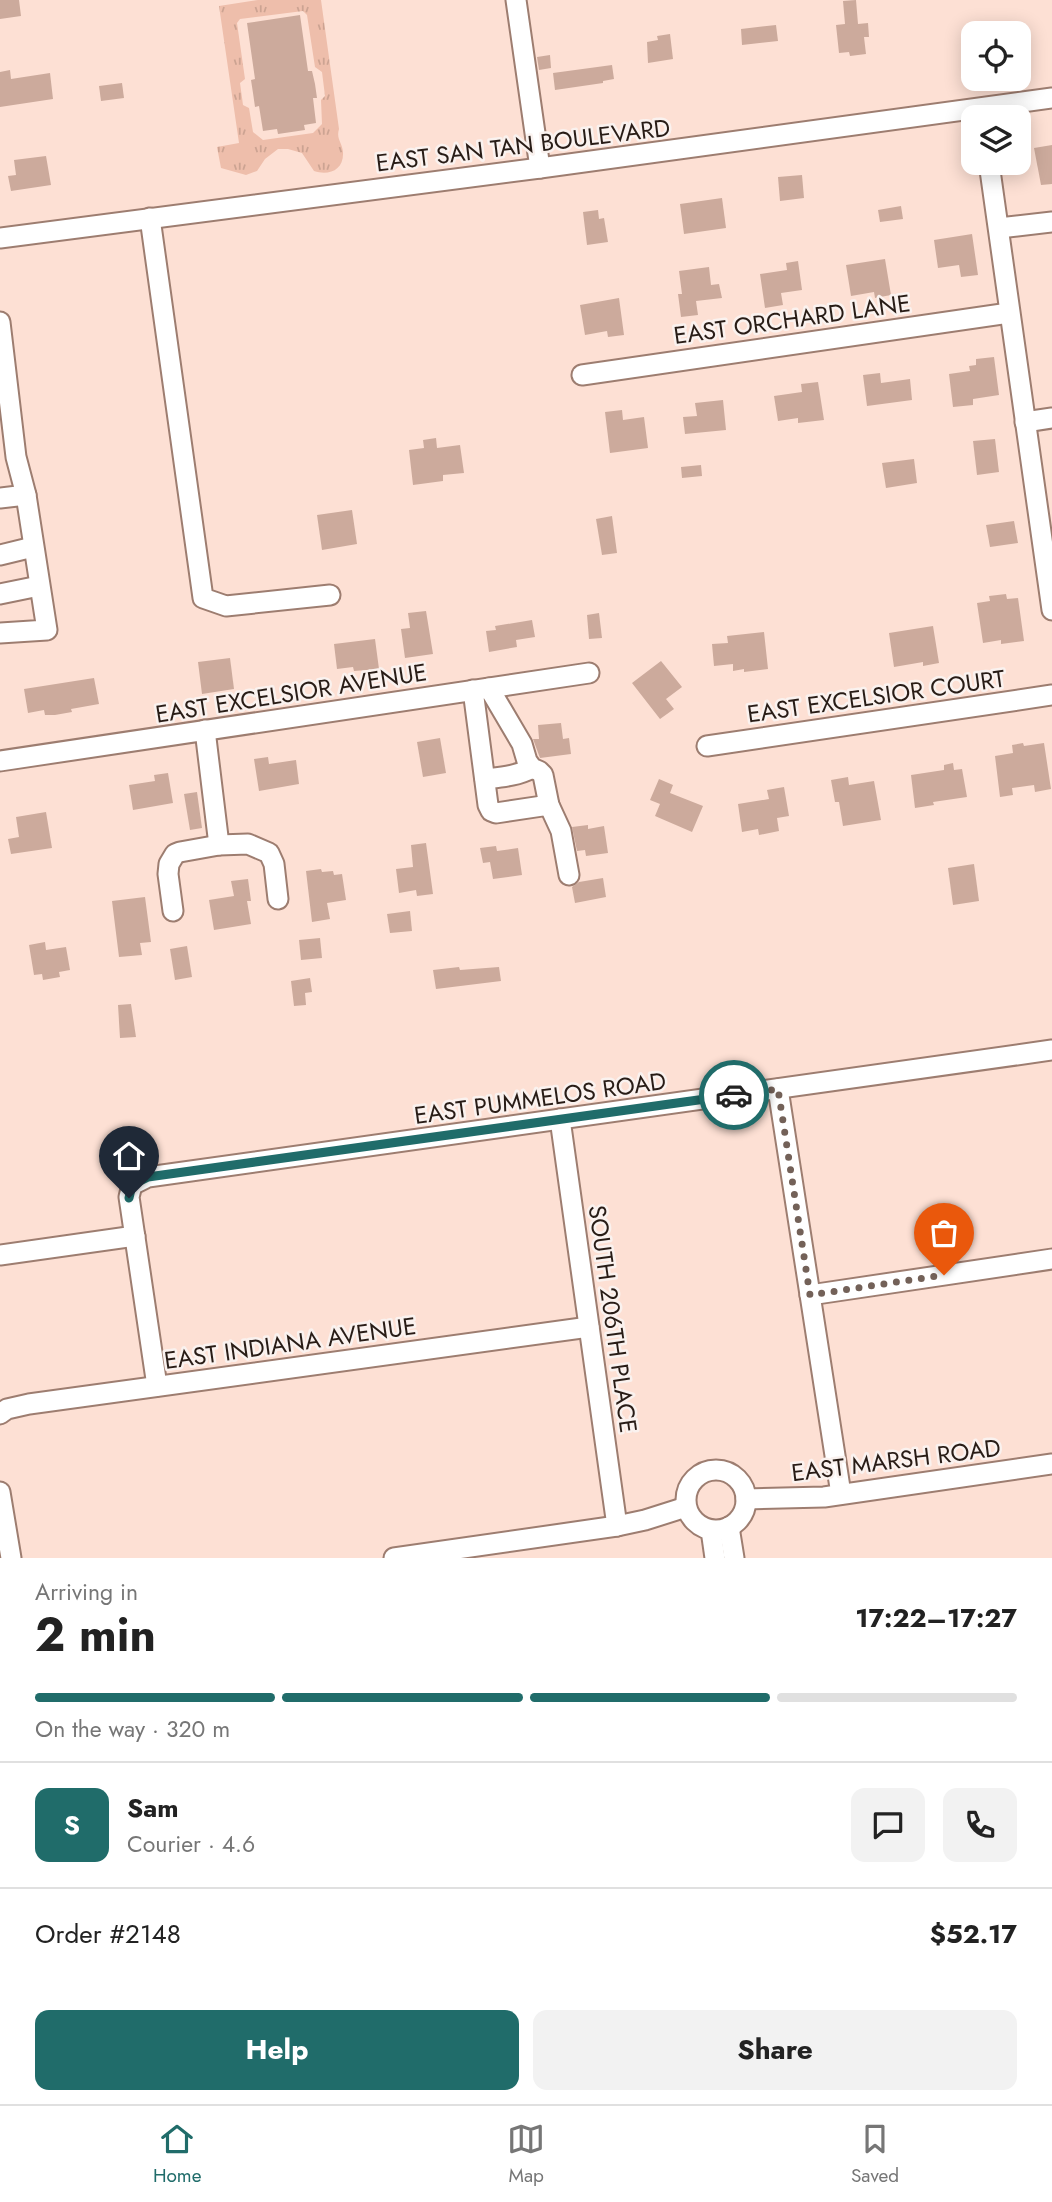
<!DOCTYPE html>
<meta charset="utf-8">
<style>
body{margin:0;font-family:Jost,sans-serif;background:#f2f2f2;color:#222;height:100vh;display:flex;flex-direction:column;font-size:26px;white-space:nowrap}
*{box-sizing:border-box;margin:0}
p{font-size:23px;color:#767676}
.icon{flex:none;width:38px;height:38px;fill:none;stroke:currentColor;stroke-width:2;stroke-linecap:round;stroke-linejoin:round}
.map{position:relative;height:1558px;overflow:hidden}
.panel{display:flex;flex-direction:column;background:#fff;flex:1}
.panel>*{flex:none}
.buttons{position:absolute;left:961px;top:21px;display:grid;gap:14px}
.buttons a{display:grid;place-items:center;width:70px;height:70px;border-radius:14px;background:#fff;box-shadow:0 4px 18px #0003;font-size:35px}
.pin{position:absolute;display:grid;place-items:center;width:60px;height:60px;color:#fff;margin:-72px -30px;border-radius:50% 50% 50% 0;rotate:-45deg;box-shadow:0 0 7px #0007}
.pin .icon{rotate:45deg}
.courier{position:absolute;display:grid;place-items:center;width:70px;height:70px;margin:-35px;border:5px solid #206c6a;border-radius:50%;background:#fff;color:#222;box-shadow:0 2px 9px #0007}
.headline em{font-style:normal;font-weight:700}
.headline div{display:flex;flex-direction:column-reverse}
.headline{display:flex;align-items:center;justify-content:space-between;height:119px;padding:0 35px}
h1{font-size:46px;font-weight:700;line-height:52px}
.bar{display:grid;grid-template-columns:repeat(4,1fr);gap:10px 7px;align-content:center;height:84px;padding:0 35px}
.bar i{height:9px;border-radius:5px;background:#e0e0e0}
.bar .selected{background:#206c6a}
.bar p{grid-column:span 4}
.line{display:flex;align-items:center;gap:18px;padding:0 35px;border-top:2px solid #e0e0e0}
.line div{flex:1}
.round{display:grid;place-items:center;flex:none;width:74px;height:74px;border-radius:14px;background:#f2f2f2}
.cta{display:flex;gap:14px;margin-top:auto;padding:14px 35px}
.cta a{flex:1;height:80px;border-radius:14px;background:#206c6a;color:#fff;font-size:28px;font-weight:700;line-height:80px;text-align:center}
.cta a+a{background:#f2f2f2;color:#222}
.tabs{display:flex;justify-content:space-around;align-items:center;height:98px;border-top:2px solid #e0e0e0;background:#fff;font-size:19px;color:#767676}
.tabs a{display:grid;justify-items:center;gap:4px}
.tabs .selected{color:#206c6a}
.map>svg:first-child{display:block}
</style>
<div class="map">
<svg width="1052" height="1558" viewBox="0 0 1052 1558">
<defs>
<pattern id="grass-tufts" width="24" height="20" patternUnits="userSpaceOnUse" patternTransform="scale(1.75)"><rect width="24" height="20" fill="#eebeab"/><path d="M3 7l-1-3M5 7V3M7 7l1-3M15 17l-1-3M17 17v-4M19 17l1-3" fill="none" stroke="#cca392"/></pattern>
</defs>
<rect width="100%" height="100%" fill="#fde0d4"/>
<path fill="url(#grass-tufts)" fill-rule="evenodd" d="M258,0h63l18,129c-3,10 3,13 4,23 1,18 -14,24 -29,19l-12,-18 -14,-4h-10l-13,10 -8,12 -11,4 -25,-7 -4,-21 22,-4 -20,-137zM303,11l4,4 8,52 7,5 3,24 -4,4 1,24 -9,9 -50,7 -10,-8 -4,-24 -6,-3 -3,-22 5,-4 -8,-56 3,-4z"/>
<g fill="#ccaa9c">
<path d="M0,0h19l2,16 -21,3z"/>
<path d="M856,0l2,24 10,-1 1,14h-5l2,17 -16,2 -1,-4 -10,1 -3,-28 9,-1 -2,-23z"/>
<path d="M300,15l8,56h4l3,13 2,14h-4l3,25 -12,2 1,5 -27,4 -1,-5 -14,2 -4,-25 -4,1 -2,-14 -2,-13 4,-1 -8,-56z"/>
<path d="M776,25l2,16 -36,4 -1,-16z"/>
<path d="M670,34l3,25 -25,4 -1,-21 11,-2 -1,-4z"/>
<path d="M550,55l1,13 -12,2 -2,-13z"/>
<path d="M612,65l2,14 -11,2v2l-48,7 -2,-17z"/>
<path d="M10,70l1,9 39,-6 3,26 -53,8v-35z"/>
<path d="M122,83l2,15 -23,3 -2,-15z"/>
<path d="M1052,145v39l-11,1 -7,-37z"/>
<path d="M46,156l5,29 -40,6 -3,-15 8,-1 -2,-15z"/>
<path d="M802,175l2,23 -24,3 -2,-24z"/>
<path d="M722,198l4,30 -42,6 -4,-30z"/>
<path d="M901,206l2,13 -23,3 -2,-12z"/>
<path d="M598,210l1,9 5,-1 4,24 -21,3 -4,-33z"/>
<path d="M972,234l6,41 -17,2 -2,-12 -21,3 -4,-28z"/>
<path d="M885,259l6,36 -16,3 -1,-6 -23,4 -5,-31z"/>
<path d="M798,261l4,29 -21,3 2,12 -18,3 -5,-34 27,-4 -1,-7z"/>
<path d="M709,267l2,18 8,-1 3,14 -26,3 2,14 -17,2 -3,-23h4l-3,-23z"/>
<path d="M619,298l5,37 -16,2 -1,-6 -22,4 -5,-30z"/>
<path d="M994,357l5,38 -26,4v6l-20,2 -4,-33 21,-3 -1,-5 7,-1v-6z"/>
<path d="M880,373l1,10 29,-4 2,21 -45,6 -4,-31z"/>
<path d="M818,382l6,38 -26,3v-5l-20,3 -4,-25 28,-4 -1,-8z"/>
<path d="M723,400l3,30 -41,4 -2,-17 14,-1 -2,-13z"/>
<path d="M622,410l1,10 21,-3 4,31 -38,5 -5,-41z"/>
<path d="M436,438l1,10 23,-3 4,28 -21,2v6l-30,4 -4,-35 15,-2 -1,-8z"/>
<path d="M995,439l4,33 -22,3 -4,-34z"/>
<path d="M914,459l3,24 -31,5 -4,-25z"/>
<path d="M701,465l1,11 -20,2 -1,-11z"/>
<path d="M352,510l5,34 -35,6 -5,-35z"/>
<path d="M612,516l5,37 -15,2 -6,-36z"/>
<path d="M1014,521l4,22 -28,4 -4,-22z"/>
<path d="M1006,594l1,5 11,-1 6,43 -23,3v-4l-18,3 -6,-40 13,-2 -1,-5z"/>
<path d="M426,611l7,43 -28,4 -4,-29 9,-1 -2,-15z"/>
<path d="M599,613l3,25 -13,1 -2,-24z"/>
<path d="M532,620l3,17 -19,3 1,7 -28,5 -3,-21 10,-1 -1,-4z"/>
<path d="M933,626l6,37 -16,3v-4l-29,5 -5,-34z"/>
<path d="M764,632l4,37 -24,3v-3l-11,2v-7l-19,2 -2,-22 16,-1 -1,-7z"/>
<path d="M375,639l4,30 -25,2 -1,-4 -16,2 -3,-25z"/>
<path d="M230,658l4,31 -32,5 -4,-32z"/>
<path d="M661,661l21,26 -16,12 8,10 -14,10 -28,-36z"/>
<path d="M94,678l5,26 -28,5 1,3 -17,3h-10l-1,-5 -16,3 -4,-24z"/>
<path d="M561,723l2,16 6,-1 2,16 -31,4 -7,-19h6l-1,-14z"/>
<path d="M440,738l6,35 -23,4 -6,-35z"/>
<path d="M1023,743l1,3 20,-3 7,46 -16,3 -1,-7 -22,3 1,7 -13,2 -5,-41 18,-3 -1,-8z"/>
<path d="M268,757l1,7 27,-4 3,24 -40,7 -5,-32z"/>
<path d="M953,763l1,7 8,-1 5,28 -34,5 1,3 -19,3 -4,-33 33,-5v-5z"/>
<path d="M168,773l5,30 -40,7 -4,-25 26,-4 -1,-6z"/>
<path d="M848,777l1,8 25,-4 7,39 -38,6 -4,-24h-4l-4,-22z"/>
<path d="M659,779l14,6 -3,8 33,13 -11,26 -37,-16 5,-12 -10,-4z"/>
<path d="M784,787l5,29 -12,2 2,13 -20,4 -1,-6 -16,3 -4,-28 31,-5 -2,-9z"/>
<path d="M197,792l5,36 -12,2 -6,-36z"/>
<path d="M46,812l6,36 -41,6 -3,-15 11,-2 -3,-20z"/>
<path d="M588,825v4l16,-3 4,27 -22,3 -1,-6 -8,1 -5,-24z"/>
<path d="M426,843l7,51 -16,2 -1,-6 -17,3 -3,-24 17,-2 -2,-22z"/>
<path d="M496,846l1,5 21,-3 4,27 -29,4 -3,-17 -7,1 -3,-15z"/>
<path d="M974,864l5,37 -26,4 -5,-37z"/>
<path d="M321,869l1,3 11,-1 1,4 8,-1 4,26 -19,3 3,16 -18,3 -6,-51z"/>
<path d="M603,878l3,19 -31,6 -3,-16 7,-5z"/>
<path d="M248,879l3,22h-4l4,23 -37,6 -5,-30 25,-4 -3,-15z"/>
<path d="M145,897l6,45 -11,1 2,12 -23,2 -7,-56z"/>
<path d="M410,911l2,20 -22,2 -3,-19z"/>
<path d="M320,938l2,20 -21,2 -2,-20z"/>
<path d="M45,942l1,8 20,-3 4,23 -11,2 1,5 -17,3 -1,-6 -8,1 -5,-30z"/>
<path d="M187,946l5,31 -17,3 -5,-31z"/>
<path d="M459,967l1,3 39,-3 2,14 -65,8 -3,-19z"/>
<path d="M310,978l2,14 -7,1 1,12 -12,1 -3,-25z"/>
<path d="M131,1004l5,33 -16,1 -2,-33z"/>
</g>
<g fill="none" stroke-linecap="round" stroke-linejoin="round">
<g stroke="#9d7d70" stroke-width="23">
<g id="minor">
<path d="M516,0l24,168"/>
<path d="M989,163l63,447"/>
<path d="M150,218l53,380 23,8 104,-11"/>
<path d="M999,228l53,-6"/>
<path d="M0,238l540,-70 512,-70"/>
<path d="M0,322l16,135 10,38 21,135 -47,3"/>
<path d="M582,375l427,-62"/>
<path d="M1025,422l27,-4"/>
<path d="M0,498l26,-3"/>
<path d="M0,555l33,-8"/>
<path d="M0,594l39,-8"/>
<path d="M489,688l33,56 5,17 5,7 7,3 4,4 6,30 12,26 8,44"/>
<path d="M473,690l15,115 3,6 5,2 53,-8"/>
<path d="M205,730l14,115"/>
<path d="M707,746l345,-51"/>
<path d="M0,761l589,-88"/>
<path d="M485,779c17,-2 32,-3 47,-11"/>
<path d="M173,911l-5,-37 1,-10 6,-10 5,-2 39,-7 29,-1 21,9 5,11 4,35"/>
<path d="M778,1089l63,405"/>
<path d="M560,1119l57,407"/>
<path d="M0,1255l135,-19"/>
<path d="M810,1295l242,-36"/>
<path d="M157,1386l-28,-189 3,-12 16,-8 904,-127"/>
<path d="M0,1414l7,-5 22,-5 560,-77"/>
<circle cx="716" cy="1500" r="30"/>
<path d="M0,1492l11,66"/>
<path d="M746,1499l78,-2 228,-33"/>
<path d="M729,1527l5,31"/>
<path d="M711,1530l4,28"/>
<path d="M394,1558l223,-32 28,-6 41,-13"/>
</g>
</g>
<use href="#minor" stroke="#fff" stroke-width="19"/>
</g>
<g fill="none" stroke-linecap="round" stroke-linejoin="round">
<path stroke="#736158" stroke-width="7" stroke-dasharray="0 12.6" d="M734,1095l44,-6 32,206 134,-20"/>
<path stroke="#206c6a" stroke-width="9" d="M129,1198l3,-13 16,-8 586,-82"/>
</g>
<g text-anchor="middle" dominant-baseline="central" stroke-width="5" stroke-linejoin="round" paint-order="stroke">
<g font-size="24" fill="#281c16" stroke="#faf2ef">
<text transform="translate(523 145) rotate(-7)">EAST SAN TAN BOULEVARD</text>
<text transform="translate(792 319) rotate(-8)">EAST ORCHARD LANE</text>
<text transform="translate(291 693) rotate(-9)">EAST EXCELSIOR AVENUE</text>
<text transform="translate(876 696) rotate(-8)">EAST EXCELSIOR COURT</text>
<text transform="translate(540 1098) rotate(-8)">EAST PUMMELOS ROAD</text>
<text transform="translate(613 1319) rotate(82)">SOUTH 206TH PLACE</text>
<text transform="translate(290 1343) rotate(-8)">EAST INDIANA AVENUE</text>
<text transform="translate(896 1460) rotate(-7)">EAST MARSH ROAD</text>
</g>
</g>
</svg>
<div class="buttons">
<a><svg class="icon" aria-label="locate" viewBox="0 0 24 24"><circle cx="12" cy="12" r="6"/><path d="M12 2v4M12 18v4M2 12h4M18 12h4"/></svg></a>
<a><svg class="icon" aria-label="layers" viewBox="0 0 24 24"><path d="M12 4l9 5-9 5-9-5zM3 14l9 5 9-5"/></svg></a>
</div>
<div class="pin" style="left:944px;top:1275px;background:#ea580c"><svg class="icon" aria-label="bag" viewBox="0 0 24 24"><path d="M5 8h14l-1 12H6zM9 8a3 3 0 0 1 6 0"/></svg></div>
<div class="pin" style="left:129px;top:1198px;background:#1f2937"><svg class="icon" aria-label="home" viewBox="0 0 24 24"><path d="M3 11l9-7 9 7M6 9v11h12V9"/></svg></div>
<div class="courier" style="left:734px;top:1095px"><svg class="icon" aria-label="car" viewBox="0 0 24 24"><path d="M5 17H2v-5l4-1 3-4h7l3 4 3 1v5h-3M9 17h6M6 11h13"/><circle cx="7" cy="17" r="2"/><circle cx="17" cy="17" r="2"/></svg></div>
</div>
<section class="panel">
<div class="headline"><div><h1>2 min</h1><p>Arriving in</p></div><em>17:22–17:27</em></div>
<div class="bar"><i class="selected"></i><i class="selected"></i><i class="selected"></i><i></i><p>On the way · 320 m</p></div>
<div class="line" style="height:126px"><b class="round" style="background:#206c6a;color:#fff">S</b><div><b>Sam</b><p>Courier · 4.6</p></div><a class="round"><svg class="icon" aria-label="chat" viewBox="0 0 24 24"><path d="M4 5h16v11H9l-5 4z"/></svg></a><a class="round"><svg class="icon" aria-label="phone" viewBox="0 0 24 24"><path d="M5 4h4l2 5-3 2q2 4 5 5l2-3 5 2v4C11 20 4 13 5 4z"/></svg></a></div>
<div class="line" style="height:91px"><div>Order #2148</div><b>$52.17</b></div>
<div class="cta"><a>Help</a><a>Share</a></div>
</section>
<nav class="tabs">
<a class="selected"><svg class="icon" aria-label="home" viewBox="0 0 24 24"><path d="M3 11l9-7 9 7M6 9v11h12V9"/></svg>Home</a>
<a><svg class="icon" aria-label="map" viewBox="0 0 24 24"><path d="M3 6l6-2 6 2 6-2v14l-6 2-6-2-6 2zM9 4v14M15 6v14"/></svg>Map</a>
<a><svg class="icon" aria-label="saved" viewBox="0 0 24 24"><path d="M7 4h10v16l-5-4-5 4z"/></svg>Saved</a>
</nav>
